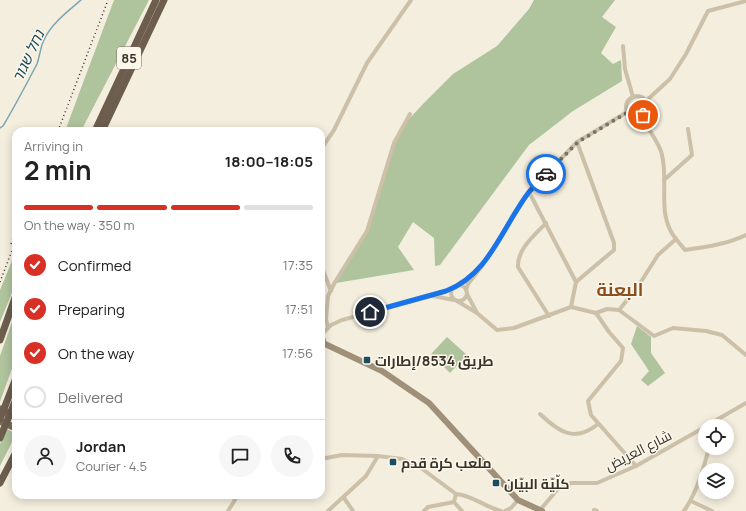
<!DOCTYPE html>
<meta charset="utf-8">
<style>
body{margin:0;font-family:Manrope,Cairo,"Noto Sans Hebrew",sans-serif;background:#f6f6f6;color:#222;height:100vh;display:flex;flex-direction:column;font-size:15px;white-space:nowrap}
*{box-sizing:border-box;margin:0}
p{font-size:13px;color:#767676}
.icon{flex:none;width:22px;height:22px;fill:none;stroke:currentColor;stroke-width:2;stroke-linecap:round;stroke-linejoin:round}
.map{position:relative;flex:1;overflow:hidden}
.side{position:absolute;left:12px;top:127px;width:313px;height:372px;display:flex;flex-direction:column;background:#fff;border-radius:12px;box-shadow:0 2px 10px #0003}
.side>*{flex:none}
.fabs{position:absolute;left:698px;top:419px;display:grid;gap:8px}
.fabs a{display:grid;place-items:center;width:36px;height:36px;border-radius:50%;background:#fff;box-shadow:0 2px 10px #0003;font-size:20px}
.pin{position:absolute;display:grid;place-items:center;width:34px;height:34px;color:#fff;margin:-17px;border:2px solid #fff;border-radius:50%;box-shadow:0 1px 4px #0007}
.courier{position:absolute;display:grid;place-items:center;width:40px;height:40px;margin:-20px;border:3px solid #1a73e8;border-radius:50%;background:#fff;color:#222;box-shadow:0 1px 5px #0007}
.summary em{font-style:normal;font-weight:700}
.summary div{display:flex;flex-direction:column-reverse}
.summary{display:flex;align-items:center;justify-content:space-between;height:68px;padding:0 12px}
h1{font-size:26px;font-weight:700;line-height:30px}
.bar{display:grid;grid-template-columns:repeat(4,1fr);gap:6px 4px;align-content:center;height:48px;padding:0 12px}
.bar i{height:5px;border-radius:3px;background:#e0e0e0}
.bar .on{background:#d93025}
.bar p{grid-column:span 4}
.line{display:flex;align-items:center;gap:10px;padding:0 12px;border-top:1px solid #e0e0e0}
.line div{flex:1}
.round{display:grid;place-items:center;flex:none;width:42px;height:42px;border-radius:21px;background:#f6f6f6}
ol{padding:0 12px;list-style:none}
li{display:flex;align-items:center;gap:12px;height:44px}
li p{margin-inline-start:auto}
li .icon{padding:4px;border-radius:50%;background:#d93025;color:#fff;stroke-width:4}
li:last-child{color:#767676}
li i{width:22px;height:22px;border:2px solid #e0e0e0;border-radius:50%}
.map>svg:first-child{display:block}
</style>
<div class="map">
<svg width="746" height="511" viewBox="0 0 746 511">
<rect width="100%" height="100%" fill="#f4eede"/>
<g fill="#afc39d">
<path d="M114,0h35l-68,131h-16z"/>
<path d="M534,0h81l-13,17 14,10 -15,26 12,11 8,-4 1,21 -49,30 -44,34 -89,120 -5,1 -1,-28 -21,-16 -15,25 16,23 -78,13 33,-57 26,-83 14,-24 15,-16 29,-29 44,-28 32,-37z"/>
<path d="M16,251v32l-16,39v-32z"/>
<path d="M16,311v46l-16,45v-46z"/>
<path d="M637,326l14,11v16l14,20 -17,13 -7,-6 8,-9 -18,-27z"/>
<path d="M447,337l20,18 -17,18 -19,-19z"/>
<path d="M7,429l9,5 -16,32v-22z"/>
</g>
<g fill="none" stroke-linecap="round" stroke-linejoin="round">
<path stroke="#7ca5b2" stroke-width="1.5" d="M0,128l3,-2c12,-20 23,-41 34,-62 3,-8 3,-16 7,-24 7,-16 24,-29 37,-40"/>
<g stroke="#ccc0a9" stroke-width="4">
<path d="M623,46l2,23 8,28"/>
<circle cx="637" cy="107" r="11"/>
<path d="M646,101l24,-22 16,-25 22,-43 38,-10"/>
<path d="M641,117c6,10 19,27 21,38 7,28 -6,60 14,84"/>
<path d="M321,149l13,-19 33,-67 44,-63"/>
<path d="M664,180l28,-25 -4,-26"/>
<path d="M529,192l47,90"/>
<path d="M546,223c-11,12 -29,26 -28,44l31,49"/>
<path d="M321,265l10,26"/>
<circle cx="459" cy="293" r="8"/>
<path d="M458,286l14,-11"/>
<path d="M466,290l2,-6 14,-18 47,-74 48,-50 50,-30"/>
<path d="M467,294l10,19"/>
<path d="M433,296l21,4"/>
<path d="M457,301l20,12 20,17 17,-2 57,-21 25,6 13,19 14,16 -2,13 -33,40 3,14 45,51"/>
<path d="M571,307l5,-25 38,-32v-7l-37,-101"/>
<path d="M619,310l18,-22 21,-33 18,-16 9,11c21,-3 42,-6 61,-15"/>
<path d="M596,313l11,-4 12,1 35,26 19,-8 33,3 16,4 24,20"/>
<path d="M328,327l-2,-8 2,-23 7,-14 32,-51 27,-88 16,-29"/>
<path d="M321,335l10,-10 11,-5 89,-24 23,-8"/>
<path d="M540,414c19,18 35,29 58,10"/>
<path d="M706,426l40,-23"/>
<path d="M321,459l21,-4 36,1 24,3 19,9 35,26"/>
<path d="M344,498l9,13"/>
<path d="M691,501l21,10"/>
<path d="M540,510l17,-20 14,-7h26l39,-17 69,-39"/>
<path d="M594,510l3,1"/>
<path d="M228,511l10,-16"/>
<path d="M328,511l38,-35 12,-20"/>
<path d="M424,511l4,-4 26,-5"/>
<path d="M462,511l-8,-9 2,-8c16,1 29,13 45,17"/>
<path d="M505,511l6,-3 7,-8"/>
<path d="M684,511c13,-19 19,-41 25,-63"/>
</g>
<g stroke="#a0907a" stroke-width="6">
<path d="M321,336l2,4 -2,6"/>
<path d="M323,343l59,28 47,32 89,97 24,11"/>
</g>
<g stroke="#7c6c5a" stroke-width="7">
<path d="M0,409l16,8"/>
<path d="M2,422l14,6"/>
</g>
<g stroke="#6c5d4d" stroke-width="7">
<path d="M95,131l61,-131"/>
<path d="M102,131l62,-131"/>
<path d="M0,340l16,-45"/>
<path d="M0,419l16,-41"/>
<path d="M0,438l16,-39"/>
<path d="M0,483l16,-31"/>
</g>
<g stroke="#393229" stroke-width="1.5" stroke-dasharray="1 3" stroke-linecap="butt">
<path d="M58,131l50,-131"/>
<path d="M11,244l5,-13"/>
<path d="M0,282l16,-42"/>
</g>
</g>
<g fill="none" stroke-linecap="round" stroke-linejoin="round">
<path stroke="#7a7468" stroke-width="4" stroke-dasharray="0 7.2" d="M546,174l32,-32 50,-30 7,6 8,-3"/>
<path stroke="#1a73e8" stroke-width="5" d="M370,312l76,-21c44,-17 56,-64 83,-99 5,-6 12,-12 17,-18"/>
</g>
<g fill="#1d4c5d" stroke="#fbf7eb" stroke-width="1.5">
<rect x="363" y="356" width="8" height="8" rx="2"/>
<rect x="389" y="458" width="8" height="8" rx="2"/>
<rect x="492" y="479" width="8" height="8" rx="2"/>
</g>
<g text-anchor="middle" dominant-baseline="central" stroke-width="3" stroke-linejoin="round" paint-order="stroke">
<rect fill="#fbf7eb" stroke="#736d63" stroke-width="1" x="117" y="47" width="24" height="22" rx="3"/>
<g font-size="13" font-weight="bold" fill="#393229">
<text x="129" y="58">85</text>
</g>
<g font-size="14" font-weight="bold" fill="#393229" stroke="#fbf7eb" text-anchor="start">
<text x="375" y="360">طريق 8534/إطارات</text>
<text x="401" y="462">ملعب كرة قدم</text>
<text x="504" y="483">كلّيّة البيّان</text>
</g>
<g font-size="14" fill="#393229" stroke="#fbf7eb">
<text transform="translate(638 450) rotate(-27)">شارع العريض</text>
</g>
<g font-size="15" font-style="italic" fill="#1d4c5d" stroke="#fbf7eb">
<text transform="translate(28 56) rotate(-65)">נחל שגור</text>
</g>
<g font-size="18" font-weight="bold" fill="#8b4f1f" stroke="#fbf7eb">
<text x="620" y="289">البعنة</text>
</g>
</g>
</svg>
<div class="fabs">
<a><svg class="icon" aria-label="locate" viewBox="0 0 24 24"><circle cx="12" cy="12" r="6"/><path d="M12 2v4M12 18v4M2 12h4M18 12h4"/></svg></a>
<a><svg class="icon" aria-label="layers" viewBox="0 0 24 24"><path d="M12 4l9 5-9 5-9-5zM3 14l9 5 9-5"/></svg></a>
</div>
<div class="pin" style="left:643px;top:115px;background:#ea580c"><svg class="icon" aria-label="bag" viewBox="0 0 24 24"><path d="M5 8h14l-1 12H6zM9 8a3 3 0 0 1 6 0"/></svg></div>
<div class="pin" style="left:370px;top:312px;background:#1f2937"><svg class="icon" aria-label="home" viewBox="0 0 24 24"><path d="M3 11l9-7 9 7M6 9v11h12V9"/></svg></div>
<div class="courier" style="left:546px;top:174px"><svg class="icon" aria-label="car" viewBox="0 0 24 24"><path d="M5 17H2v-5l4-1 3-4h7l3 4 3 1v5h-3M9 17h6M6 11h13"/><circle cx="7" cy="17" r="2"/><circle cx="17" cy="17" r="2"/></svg></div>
<section class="side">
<div class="summary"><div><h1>2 min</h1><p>Arriving in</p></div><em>18:00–18:05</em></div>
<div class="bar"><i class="on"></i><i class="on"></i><i class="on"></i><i></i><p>On the way · 350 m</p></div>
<ol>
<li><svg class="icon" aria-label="check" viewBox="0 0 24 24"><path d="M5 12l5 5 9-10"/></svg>Confirmed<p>17:35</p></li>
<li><svg class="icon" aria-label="check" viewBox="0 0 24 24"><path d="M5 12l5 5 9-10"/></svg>Preparing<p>17:51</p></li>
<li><svg class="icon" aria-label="check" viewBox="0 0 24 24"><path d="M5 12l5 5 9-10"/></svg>On the way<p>17:56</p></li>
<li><i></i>Delivered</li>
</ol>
<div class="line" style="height:72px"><a class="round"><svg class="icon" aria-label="person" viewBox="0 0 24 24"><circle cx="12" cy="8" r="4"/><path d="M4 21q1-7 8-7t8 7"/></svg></a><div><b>Jordan</b><p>Courier · 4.5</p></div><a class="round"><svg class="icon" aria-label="chat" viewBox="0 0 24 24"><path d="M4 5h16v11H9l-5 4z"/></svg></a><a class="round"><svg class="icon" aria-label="phone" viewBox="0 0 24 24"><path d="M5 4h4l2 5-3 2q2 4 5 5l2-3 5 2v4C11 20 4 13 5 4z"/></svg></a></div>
</section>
</div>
